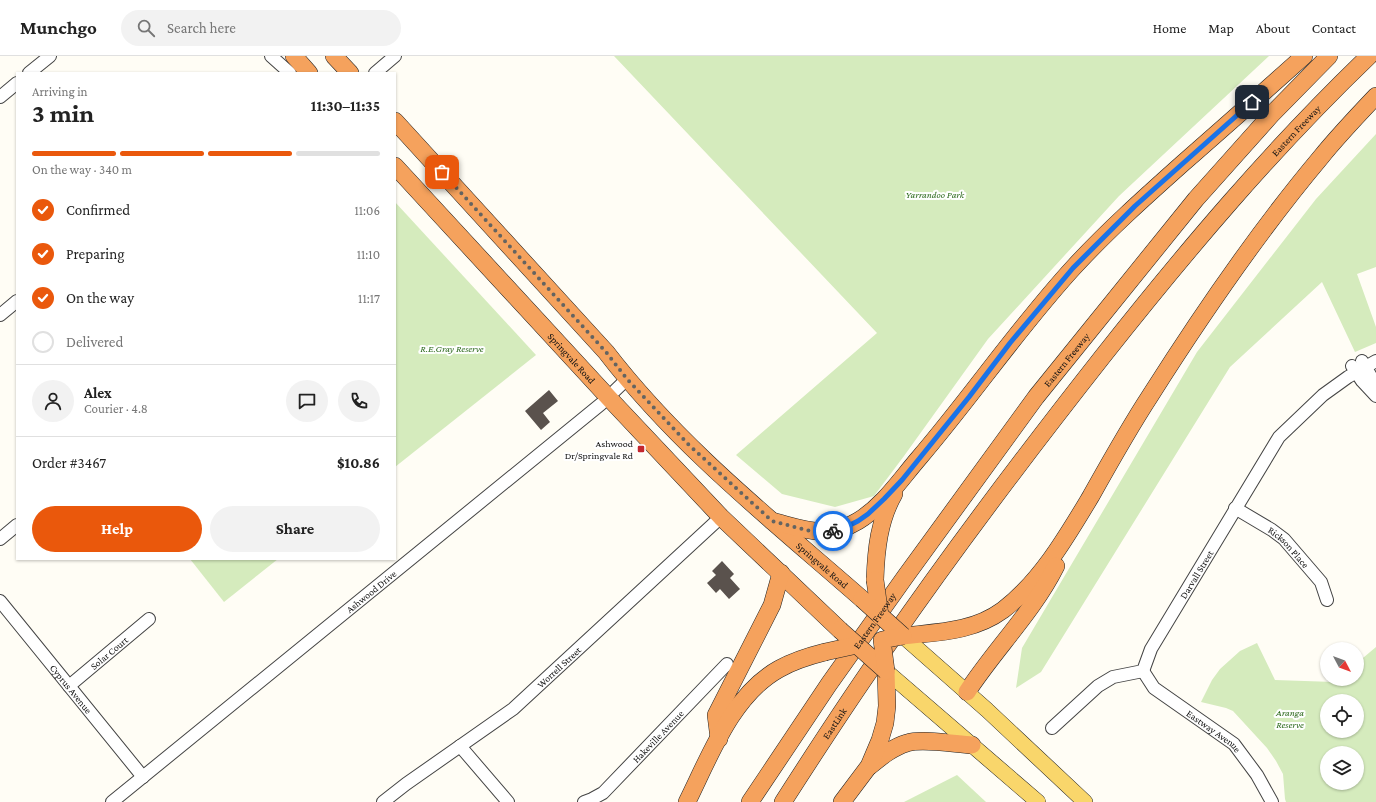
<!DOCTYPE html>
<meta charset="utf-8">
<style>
body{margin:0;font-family:"Crimson Pro",serif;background:#f2f2f2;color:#222;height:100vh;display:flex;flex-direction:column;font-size:15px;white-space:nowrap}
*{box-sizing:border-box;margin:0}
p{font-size:13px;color:#767676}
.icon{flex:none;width:22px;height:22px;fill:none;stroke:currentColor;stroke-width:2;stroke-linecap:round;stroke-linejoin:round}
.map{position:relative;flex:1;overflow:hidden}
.sheet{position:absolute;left:16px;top:16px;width:380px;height:488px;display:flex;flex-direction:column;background:#fff;border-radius:0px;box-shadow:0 1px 3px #0004}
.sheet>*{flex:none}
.needle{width:26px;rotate:131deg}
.fabs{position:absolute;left:1320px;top:586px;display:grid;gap:8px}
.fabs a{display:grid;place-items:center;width:44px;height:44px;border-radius:50%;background:#fff;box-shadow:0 1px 3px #0004;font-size:20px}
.pin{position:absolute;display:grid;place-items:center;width:34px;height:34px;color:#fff;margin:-17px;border-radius:8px;box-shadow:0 2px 6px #0006}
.courier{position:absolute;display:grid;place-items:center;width:40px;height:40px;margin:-20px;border:3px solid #1a73e8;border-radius:50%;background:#fff;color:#222;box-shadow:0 1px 5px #0007}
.headline em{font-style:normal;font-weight:700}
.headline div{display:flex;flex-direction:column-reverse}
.headline{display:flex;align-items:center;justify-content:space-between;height:68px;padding:0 16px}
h1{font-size:26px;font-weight:700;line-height:30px}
.bar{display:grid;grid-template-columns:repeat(4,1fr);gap:6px 4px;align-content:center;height:48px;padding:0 16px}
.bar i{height:5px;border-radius:3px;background:#e0e0e0}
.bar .active{background:#ea580c}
.bar p{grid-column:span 4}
.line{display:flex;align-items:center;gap:10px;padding:0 16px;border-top:1px solid #e0e0e0}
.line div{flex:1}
.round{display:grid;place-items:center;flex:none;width:42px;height:42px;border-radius:21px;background:#f2f2f2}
ol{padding:0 16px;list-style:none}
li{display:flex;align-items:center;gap:12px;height:44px}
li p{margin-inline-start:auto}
li .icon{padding:4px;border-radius:50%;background:#ea580c;color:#fff;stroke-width:4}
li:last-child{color:#767676}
li i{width:22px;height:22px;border:2px solid #e0e0e0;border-radius:50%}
.primary-button{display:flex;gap:8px;margin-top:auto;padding:8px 16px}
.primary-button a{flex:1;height:46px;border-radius:24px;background:#ea580c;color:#fff;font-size:16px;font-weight:700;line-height:46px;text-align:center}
.primary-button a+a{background:#f2f2f2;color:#222}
header{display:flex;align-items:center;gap:24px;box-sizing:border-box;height:56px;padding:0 20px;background:#fff;border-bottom:1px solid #e0e0e0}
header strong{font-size:19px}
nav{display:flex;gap:22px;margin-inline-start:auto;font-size:14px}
.search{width:280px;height:36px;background:#f2f2f2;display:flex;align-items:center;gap:10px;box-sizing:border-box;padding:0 14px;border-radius:22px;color:#767676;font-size:15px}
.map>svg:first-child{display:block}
</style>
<header>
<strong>Munchgo</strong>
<div class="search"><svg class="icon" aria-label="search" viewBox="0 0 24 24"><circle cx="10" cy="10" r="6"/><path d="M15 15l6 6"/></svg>Search here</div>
<nav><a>Home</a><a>Map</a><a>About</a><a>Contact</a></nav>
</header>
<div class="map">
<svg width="1376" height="746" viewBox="0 0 1376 746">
<rect width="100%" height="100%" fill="#fffdf5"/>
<g fill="#d5ebbd" fill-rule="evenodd">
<path d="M614,0h655l-150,140 -131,143 -84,117 -30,40 -39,11 -53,-13 -46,-39 141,-122z"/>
<path d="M1376,78v133l-19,7 19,53v16l-21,9 -33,-70 -92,85 -189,305 -25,16 6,-40 175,-296 119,-153z"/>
<path d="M395,146l141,153 -141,112z"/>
<path d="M190,503h88l-54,43z"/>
<path d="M1257,587l18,37 59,2 3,-3h20v-16l19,-16v155h-90l-1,-3 -2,-25 -7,-13 -9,-13 -34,-37 -7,-3 -25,-6 11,-22 8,-11 20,-18zM1327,645h30v30h-30zM1327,697h30v30h-30z"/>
<path d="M957,719l29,27h-82z"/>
</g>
<g fill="#5a524d">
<path d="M549,334l9,11 -15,12 7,9 -9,8 -16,-19z"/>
<path d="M722,505l12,13 -4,4 10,11 -11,10 -9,-10 -4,4 -9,-10 9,-8 -4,-4z"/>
</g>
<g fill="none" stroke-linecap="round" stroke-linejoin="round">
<g stroke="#444" stroke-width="14">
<g id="minor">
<path d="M271,0l19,17"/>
<path d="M29,17l21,-17"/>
<path d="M375,17l20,-17"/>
<path d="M0,41l17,-14"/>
<path d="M0,259l17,-14"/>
<path d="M1362,305l14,24"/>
<path d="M1352,310l10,15 14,15"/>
<path id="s1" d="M1235,452l37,22 12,9 37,43 6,18"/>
<path d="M0,483l17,-14"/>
<path id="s2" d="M0,545l143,176"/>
<path id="s3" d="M1143,615l11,17 80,56 23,31 15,27"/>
<path id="s4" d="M69,630l80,-67"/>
<path id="s5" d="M1052,672l46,-42 15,-9 30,-6 8,-22 128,-212 44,-42 25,-18 28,-16"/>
<path d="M460,690l48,56"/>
<path id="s6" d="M112,746l489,-398 26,-25"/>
<path id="s7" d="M383,746l23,-18 107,-75 208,-192"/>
<path id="s8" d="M584,746l8,-3 11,-6 124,-129"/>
</g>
</g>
<g stroke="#222" stroke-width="16">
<g id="major">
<path d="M903,580l84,74 98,92"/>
<path d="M886,615l152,131"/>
</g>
</g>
<g stroke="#222" stroke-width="18">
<g id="highway">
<path d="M294,0l15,17"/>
<path d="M334,0l16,17"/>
<path id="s9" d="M395,65l211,231c73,95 167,169 256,247"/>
<path id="s10" d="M395,110l213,231 113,120 119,113"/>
<path d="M772,465c32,8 55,19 86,0 25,-15 42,-41 61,-63 53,-62 99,-130 154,-190 34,-37 72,-71 109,-104 41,-36 82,-72 122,-108"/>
<path d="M875,524c1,-30 4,-60 19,-86"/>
<path d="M903,580c35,-4 70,-4 100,-26 38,-29 64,-74 88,-114 19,-34 38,-68 59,-100 52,-82 108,-164 171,-239 17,-21 36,-41 55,-61"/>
<path d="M967,636c28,-43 66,-80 89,-126"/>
<path d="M719,683l-3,-24 56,-110 9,-32"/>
<path d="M870,710c11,-9 23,-19 37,-23 15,-5 48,1 65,2"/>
<path d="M687,746c23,-46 45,-107 92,-133 14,-8 30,-13 46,-17"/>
<path id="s11" d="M750,746l79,-118 76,-107 131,-180 160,-198 75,-84 58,-59"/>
<path id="s12" d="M783,746c34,-53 69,-107 106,-159 68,-98 140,-193 214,-287 83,-105 169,-207 266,-300"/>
<path d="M842,746l27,-36 11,-26 5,-17 2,-17 -1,-35"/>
</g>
</g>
<use href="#minor" stroke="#fff" stroke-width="12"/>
<use href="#major" stroke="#f9d66b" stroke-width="15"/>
<use href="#highway" stroke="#f5a25d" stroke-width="17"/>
<g stroke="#222" stroke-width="18" stroke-linecap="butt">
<g id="highway-bridge">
<path d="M875,524l5,36"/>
<path d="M862,543l41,37"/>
<path d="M840,574l46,41"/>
<path d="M825,596l32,-7"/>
<path d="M886,615l-4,-31 21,-4"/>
</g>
</g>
<use href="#highway-bridge" stroke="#f5a25d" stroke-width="17"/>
</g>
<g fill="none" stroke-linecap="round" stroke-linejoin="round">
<path stroke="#646461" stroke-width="4" stroke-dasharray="0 7.2" d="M442,116l164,180 21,27 62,66 83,76 42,11h6l13,-1"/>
<path stroke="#1a73e8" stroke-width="5" d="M833,475l13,-4 12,-6 10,-7 16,-15 18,-19 67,-83 41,-54 63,-75 62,-62 117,-104"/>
</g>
<rect fill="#c4262e" stroke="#fff" stroke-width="1.5" x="637" y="389" width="8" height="8" rx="2"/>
<g text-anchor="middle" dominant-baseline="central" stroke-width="4" stroke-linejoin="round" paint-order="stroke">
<g font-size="10" fill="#111" stroke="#fff">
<text stroke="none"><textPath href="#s12" startOffset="846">Eastern Freeway</textPath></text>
<text stroke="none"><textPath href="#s10" startOffset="261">Springvale Road</textPath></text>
<text stroke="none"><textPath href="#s11" startOffset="544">Eastern Freeway</textPath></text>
<text stroke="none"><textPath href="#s1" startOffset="67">Rickson Place</textPath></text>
<text stroke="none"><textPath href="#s9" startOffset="617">Springvale Road</textPath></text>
<text stroke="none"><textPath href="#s5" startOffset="221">Darvall Street</textPath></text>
<text stroke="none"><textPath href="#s6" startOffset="334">Ashwood Drive</textPath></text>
<text stroke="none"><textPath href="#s11" startOffset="220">Eastern Freeway</textPath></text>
<text stroke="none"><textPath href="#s4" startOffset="52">Solar Court</textPath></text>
<text stroke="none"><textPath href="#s7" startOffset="222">Worrell Street</textPath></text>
<text stroke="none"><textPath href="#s2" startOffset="113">Cyprus Avenue</textPath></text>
<text stroke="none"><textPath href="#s12" startOffset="94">EastLink</textPath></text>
<text stroke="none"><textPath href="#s3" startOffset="94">Eastway Avenue</textPath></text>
<text stroke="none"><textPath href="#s8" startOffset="100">Hakeville Avenue</textPath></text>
</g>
<g font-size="10" font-style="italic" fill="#2f6b1f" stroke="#fff">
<text x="935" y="138">Yarrandoo Park</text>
<text x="452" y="292">R.E.Gray Reserve</text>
<text x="1290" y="656">Aranga<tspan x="1290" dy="12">Reserve</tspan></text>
</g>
<g font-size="10" fill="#111" stroke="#fff" text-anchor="end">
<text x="633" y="387">Ashwood<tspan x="633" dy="12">Dr/Springvale Rd</tspan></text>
</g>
</g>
</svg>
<div class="fabs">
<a><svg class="needle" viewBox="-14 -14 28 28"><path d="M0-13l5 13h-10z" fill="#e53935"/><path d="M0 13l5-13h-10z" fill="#767676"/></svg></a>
<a><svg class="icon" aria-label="locate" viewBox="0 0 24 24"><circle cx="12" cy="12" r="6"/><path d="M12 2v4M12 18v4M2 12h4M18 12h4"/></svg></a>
<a><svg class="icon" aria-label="layers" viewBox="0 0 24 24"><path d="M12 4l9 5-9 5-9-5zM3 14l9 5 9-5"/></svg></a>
</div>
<div class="pin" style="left:442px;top:116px;background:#ea580c"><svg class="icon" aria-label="bag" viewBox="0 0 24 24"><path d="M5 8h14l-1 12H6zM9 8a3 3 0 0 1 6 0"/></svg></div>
<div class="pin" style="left:1252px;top:46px;background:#1f2937"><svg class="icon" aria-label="home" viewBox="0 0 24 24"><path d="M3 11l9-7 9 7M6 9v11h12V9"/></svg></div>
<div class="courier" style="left:833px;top:475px"><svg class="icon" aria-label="bike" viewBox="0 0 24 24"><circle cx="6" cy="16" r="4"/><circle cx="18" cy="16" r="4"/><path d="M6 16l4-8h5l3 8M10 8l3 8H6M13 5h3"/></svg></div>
<section class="sheet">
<div class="headline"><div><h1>3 min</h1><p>Arriving in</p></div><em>11:30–11:35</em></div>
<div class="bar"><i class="active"></i><i class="active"></i><i class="active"></i><i></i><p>On the way · 340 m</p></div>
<ol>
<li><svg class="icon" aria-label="check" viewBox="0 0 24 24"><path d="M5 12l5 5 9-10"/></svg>Confirmed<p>11:06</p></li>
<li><svg class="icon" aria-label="check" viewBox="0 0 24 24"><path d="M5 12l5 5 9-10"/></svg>Preparing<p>11:10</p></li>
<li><svg class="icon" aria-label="check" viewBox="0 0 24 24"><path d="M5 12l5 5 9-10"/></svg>On the way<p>11:17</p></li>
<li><i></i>Delivered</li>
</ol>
<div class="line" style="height:72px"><a class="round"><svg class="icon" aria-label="person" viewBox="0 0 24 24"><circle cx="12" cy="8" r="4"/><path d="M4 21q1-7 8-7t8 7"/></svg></a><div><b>Alex</b><p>Courier · 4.8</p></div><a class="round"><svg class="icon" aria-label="chat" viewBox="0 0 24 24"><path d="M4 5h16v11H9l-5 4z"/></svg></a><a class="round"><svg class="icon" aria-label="phone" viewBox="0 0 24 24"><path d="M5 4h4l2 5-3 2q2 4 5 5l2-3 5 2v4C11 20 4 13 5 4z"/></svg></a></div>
<div class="line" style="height:52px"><div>Order #3467</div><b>$10.86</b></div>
<div class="primary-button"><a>Help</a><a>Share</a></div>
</section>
</div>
